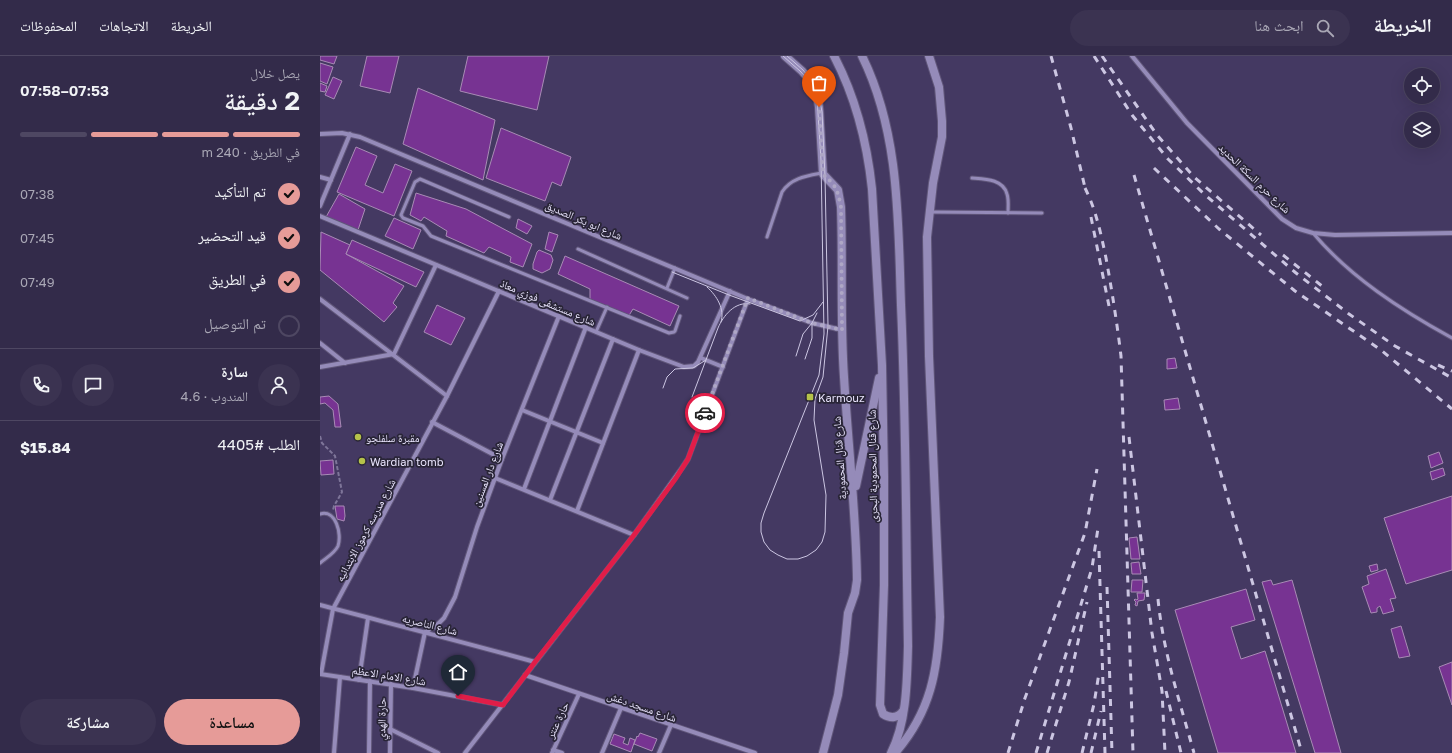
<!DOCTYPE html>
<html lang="ar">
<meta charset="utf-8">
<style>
body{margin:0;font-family:"Golos Text","Noto Naskh Arabic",sans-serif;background:#3b3351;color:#f1f3f6;direction:rtl;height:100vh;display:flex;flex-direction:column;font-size:15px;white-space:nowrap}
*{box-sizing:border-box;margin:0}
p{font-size:13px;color:#a9a7b5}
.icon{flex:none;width:22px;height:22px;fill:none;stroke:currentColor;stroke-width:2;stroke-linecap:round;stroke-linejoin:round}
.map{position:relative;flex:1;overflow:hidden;direction:ltr}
.sheet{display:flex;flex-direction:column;background:#332b4a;width:320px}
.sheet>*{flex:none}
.controls{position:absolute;left:1084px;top:12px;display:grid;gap:8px}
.controls a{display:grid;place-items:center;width:36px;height:36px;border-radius:50%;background:#332b4a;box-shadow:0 4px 16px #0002,0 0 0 1px #4e4762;font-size:20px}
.pin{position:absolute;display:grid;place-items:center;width:34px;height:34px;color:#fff;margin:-41px -17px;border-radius:50% 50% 50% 0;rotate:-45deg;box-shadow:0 0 4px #0007}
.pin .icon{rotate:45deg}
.courier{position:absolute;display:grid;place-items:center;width:40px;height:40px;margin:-20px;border:3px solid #e11d48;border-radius:50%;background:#fff;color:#222;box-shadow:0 1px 5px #0007}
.head em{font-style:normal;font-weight:600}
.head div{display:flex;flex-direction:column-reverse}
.head{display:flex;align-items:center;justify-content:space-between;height:68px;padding:0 20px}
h1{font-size:26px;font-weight:600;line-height:30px}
.bar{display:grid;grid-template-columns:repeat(4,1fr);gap:6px 4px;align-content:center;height:48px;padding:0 20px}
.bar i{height:5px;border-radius:3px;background:#4e4762}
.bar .active{background:#e69b98}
.bar p{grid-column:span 4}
.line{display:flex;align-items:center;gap:10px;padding:0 20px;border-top:1px solid #4e4762}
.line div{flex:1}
.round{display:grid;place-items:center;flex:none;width:42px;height:42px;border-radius:21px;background:#3b3351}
ol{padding:0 20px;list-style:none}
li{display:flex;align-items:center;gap:12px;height:44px}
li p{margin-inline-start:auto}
li .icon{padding:4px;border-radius:50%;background:#e69b98;color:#111;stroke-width:4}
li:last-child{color:#a9a7b5}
li i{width:22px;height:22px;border:2px solid #4e4762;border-radius:50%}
.primary-button{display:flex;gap:8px;margin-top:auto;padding:8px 20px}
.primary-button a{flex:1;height:46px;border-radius:24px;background:#e69b98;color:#111;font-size:16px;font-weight:600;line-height:46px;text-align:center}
.primary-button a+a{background:#3b3351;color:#f1f3f6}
header{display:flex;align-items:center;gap:24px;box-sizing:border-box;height:56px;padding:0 20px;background:#332b4a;border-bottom:1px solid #4e4762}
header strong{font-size:19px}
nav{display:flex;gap:22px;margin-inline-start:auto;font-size:14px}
.search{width:280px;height:36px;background:#3b3351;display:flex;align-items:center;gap:10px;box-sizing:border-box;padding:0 14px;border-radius:22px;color:#a9a7b5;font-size:15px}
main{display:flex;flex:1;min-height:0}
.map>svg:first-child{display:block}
</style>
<header>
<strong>الخريطة</strong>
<div class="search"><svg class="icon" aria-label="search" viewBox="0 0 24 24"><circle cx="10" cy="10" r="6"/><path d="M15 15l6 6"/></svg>ابحث هنا</div>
<nav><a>الخريطة</a><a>الاتجاهات</a><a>المحفوظات</a></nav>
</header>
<main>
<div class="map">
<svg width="1132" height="697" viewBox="0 0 1132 697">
<rect width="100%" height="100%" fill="#443962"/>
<g fill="#773392" stroke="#a88bb5">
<path d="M0,0h17l-3,8 -14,-4z"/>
<path d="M47,0h32l-9,37 -30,-7z"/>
<path d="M148,0h81l-12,54 -77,-19z"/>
<path d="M0,7l13,4 -6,17 -7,-3z"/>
<path d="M13,21l9,4 -8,18 -9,-4z"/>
<path d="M0,27l7,3 -2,6 -5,-1z"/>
<path d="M98,32l77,32 -12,60 -80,-36z"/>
<path d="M181,72l70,29 -10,29 -9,-4 -7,19 -59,-23z"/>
<path d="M36,91l21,9 -12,29 18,8 12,-29 17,7 -18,45 -57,-24z"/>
<path d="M96,137l50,16 66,35 -9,23 -13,-5 1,-5 -22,-10 -5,6 -38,-17 1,-5 -23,-14 -3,4 -11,-6z"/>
<path d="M19,138l26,15 -7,21 -32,-13z"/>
<path d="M74,162l27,12 -8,19 -28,-13z"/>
<path d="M198,163l14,7 -5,8 -11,-6z"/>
<path d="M1,176l29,13 -4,9 58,32 -11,17 4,4 -13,15 -64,-52z"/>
<path d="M229,176l9,3 -6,17 -7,-3z"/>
<path d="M32,184l72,32 -8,15 -70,-33z"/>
<path d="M219,194l12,5 2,5 -3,9 -8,4 -9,-4v-5l4,-12z"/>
<path d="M245,200l114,50 -9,20 -37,-17 -5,8 -38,-17v-11l-32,-15z"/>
<path d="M117,249l28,13 -14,27 -27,-13z"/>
<path d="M855,302l2,10 -10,1v-10z"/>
<path d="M9,340l9,8 3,23h-6l-2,-17 -8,-7 -5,1v-7z"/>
<path d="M858,342l2,11 -15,1 -1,-10z"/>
<path d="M1119,396l4,11 -12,5 -3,-12z"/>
<path d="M13,404l1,14 -13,1 -1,-14z"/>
<path d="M1123,412l2,7 -13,5 -2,-8z"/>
<path d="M1132,440v74l-46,14 -22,-66z"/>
<path d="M15,450h9l1,10 -1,5 -7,-2z"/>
<path d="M817,481l3,22h-9l-2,-21z"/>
<path d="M819,506l2,12h-9l-1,-11z"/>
<path d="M1057,508l1,6 -7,2 -2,-6z"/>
<path d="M1066,513l10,29 -6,1 4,12 -11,3 -3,-8 -3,2v4l-6,1 -9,-26 7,-3 -2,-8z"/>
<path d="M812,524h11l-1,12h-11z"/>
<path d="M951,524l2,5 19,-5 49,173h-26l-53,-171z"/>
<path d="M926,533l9,31 -24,7 10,32 24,-8 31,102h-78l-43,-143z"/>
<path d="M817,537h8l-1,7 -6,1 -1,5 -2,-1 1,-3 -2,-2 1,-1 2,1 1,-1z"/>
<path d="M1081,570l9,30 -11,2 -8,-29z"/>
<path d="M1132,606v43l-13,-38z"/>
<path d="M320,677l17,6 -5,12 -18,-7 3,-8 1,1z"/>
<path d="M294,678l11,4 -2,5 5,2 2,-7 5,2 -4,12 -21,-8z"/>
</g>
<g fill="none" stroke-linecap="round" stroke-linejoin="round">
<g stroke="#605679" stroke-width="5">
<g id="lane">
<path d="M652,122c13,1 31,1 35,16 2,6 1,13 1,19"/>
<path d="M611,156l111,1"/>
<path d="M189,161l-89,-38 -5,3 -14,33 2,3 20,8 8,10 238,97 5,-1 1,-1 5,-15"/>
<path d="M993,177c37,44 88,77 139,105"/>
<path d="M447,181l15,-45c9,-14 24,-16 40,-19"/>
<path d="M258,193l109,49"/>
<path d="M347,232l8,-20"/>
<path d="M276,276l11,-25"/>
<path d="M0,458c16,-5 22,20 18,32 -3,7 -12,12 -18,17"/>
</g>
</g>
<g stroke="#605679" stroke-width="6">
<g id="street">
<path d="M812,0l55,67 95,96 14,9 17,5 22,2 117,-2"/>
<path d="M0,78l22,-1 18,4 388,162 64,24 30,7"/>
<path d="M0,121l11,3"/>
<path d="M0,150l30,-72"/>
<path d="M0,160l319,134 45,17 10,-1 4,-4 32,-71"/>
<path d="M0,243l127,97"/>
<path d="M0,287l25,20"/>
<path d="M381,302l22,9"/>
<path d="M0,311l74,-13 42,-89"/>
<path d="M202,354l81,33"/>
<path d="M112,366l70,37"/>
<path d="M175,422l139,57"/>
<path d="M204,433l62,-162"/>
<path d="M230,444l63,-161"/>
<path d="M257,455l62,-161"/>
<path d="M0,549c72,19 143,37 215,57"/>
<path d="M0,618l93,14 90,17"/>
<path d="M1,618l12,-65 114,-213 52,-105"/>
<path d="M205,619l230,78"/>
<path d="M39,624l9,-62"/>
<path d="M93,632l12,-56 11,-6 8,-8 11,-21 22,-70 25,-68 57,-143"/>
<path d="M70,673l48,24"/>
<path d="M233,694l9,3"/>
<path d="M14,697l6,-76"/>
<path d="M49,697l1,-72"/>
<path d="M70,697l1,-69"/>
<path d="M145,697l169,-218 48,-67 6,-9 60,-160"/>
<path d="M232,697l27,-59"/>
<path d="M282,697l19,-45"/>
<path d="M339,697l12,-28"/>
</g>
</g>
<g stroke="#605679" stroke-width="10">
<g id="secondary">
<path d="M465,0l17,15 8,9 6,10 3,17 4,67 15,16 3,17c2,57 -1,113 3,170 4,67 12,135 13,203l-2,13 -7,20 -4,40 -6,42 -15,58"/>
<path d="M514,0c22,42 33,86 38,133l10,176 2,111v109l-4,120 3,9c8,5 15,4 20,-3"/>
<path d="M542,0c38,77 36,165 39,249 5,113 5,227 7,341 -1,34 -1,76 -17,107"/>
<path d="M536,430l23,-108"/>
<path d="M575,697c36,-41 43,-83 45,-136l-11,-261 -2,-119 6,-54 9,-46v-16l-3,-34 -10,-31"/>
</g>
</g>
<path stroke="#7e7599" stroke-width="2" stroke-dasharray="4 2" stroke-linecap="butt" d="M0,380l2,7 13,13 7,36 -8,14 -1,4"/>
<use href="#lane" stroke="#958bb9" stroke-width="3"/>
<use href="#street" stroke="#958bb9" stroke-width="4"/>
<use href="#secondary" stroke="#958bb9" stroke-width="8"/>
<g stroke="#ccc6e2" stroke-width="1">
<path d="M463,0l17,15 12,13 5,14 4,62 3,174 -5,41 -55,138 -3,10v9l3,10 6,8 8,5 9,4h11l9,-3 9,-6 6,-8 3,-10 1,-37 -12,-75 1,-21 8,-22 5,-51 -3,-150 -3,-64 -3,-17 -3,-9 -13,-16 -16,-14"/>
<path d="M352,216l57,23 71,26 13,-6 10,-13"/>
<path d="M387,231c10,9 18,22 14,35"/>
<path d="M476,300l7,-22 9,-11"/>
<path d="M485,303l7,-21v-15l5,-10"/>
<path d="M343,332l4,-11 8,-8 18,-1 13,-8"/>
<path d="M372,341l26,-69c5,-12 17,-27 32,-24"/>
</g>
<g stroke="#ccc6e2" stroke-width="3" stroke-dasharray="7 7" stroke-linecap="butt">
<path d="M731,0l20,72 15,64"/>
<path d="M774,0l38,59 36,44 35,34 93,80 53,41 46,32 57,32"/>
<path d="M782,0l55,79 37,42 67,58"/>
<path d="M834,112l65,61 76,62 86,59 71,59"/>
<path d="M814,119l168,578"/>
<path d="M765,132c11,22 16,46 21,70 6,33 11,65 15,98l12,397"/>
<path d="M771,161l18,89"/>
<path d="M963,199l39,31"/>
<path d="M1118,309l14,6"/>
<path d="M809,381l23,196 10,58 3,62"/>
<path d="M779,495l6,202"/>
<path d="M787,531l5,166"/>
<path d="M838,543c5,53 22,103 36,154"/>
<path d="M846,635l15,62"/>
<path d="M688,697l17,-55 60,-165 12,-64"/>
<path d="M716,697l56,-185 6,-40"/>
<path d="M727,697l22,-71 18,-80"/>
<path d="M762,697l12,-49 5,-31"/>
<path d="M771,697l10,-42"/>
</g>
</g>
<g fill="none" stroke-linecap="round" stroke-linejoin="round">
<path stroke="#aea7c5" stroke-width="4" stroke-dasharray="0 7.2" d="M385,357l43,-115 64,25 30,7 -1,-123c-2,-9 -3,-17 -9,-24 -3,-4 -6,-5 -9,-9l-4,-67"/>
<path stroke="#e11d48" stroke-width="5" d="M138,640l45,9 32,-43 99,-127 42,-57 12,-19 17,-46"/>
</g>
<g fill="#b5c24a" stroke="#292537" stroke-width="1.5">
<rect x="486" y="337" width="8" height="8" rx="2"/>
<circle cx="38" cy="381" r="4"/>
<circle cx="42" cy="405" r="4"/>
</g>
<g text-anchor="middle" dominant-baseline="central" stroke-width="3.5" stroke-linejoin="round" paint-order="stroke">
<g font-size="11" fill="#e7e2fb" stroke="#292537">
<text transform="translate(935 122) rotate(44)">شارع حرم السكة الحديد</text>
<text transform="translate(264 164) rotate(23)">شارع ابو بكر الصديق</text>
<text transform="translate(228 246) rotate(23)">شارع مستشفى فوزي معاذ</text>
<text transform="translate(519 402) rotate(-94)">شارع قنال المحمودية</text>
<text transform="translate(552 410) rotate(-91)">شارع قنال المحمودية البحرى</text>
<text transform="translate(167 418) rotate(-69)">شارع دار المسنين</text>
<text transform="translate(45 474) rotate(-62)">شارع مدرسه كرموز الابتدائيه</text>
<text transform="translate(110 568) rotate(14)">شارع الناصريه</text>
<text transform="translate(69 619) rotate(9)">شارع الامام الاعظم</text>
<text transform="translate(322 650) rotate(19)">شارع مسجد دغش</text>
<text transform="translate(61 663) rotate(-89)">حارة الهدي</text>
<text transform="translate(237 664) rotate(-65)">حارة عنتر</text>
</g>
<g font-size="11" fill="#e7e2fb" stroke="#292537" text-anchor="start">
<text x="498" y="341">Karmouz</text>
<text x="46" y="381">مقبرة سلفلجو</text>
<text x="50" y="405">Wardian tomb</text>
</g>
</g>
</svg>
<div class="controls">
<a><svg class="icon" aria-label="locate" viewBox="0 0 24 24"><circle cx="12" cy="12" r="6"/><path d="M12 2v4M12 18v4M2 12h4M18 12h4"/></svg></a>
<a><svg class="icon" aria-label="layers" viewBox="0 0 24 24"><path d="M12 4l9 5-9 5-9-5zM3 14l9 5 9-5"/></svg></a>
</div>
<div class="pin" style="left:499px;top:51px;background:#ea580c"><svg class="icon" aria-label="bag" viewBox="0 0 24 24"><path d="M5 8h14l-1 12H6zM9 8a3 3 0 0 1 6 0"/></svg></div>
<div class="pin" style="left:138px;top:640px;background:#1f2937"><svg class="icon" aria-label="home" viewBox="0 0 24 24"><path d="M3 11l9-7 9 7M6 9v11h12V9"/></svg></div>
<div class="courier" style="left:385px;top:357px"><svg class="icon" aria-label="car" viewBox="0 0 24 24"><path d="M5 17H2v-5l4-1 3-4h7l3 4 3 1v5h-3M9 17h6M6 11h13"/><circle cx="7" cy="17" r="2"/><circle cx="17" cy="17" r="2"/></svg></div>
</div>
<section class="sheet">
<div class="head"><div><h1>2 دقيقة</h1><p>يصل خلال</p></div><em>07:53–07:58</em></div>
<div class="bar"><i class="active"></i><i class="active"></i><i class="active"></i><i></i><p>في الطريق · 240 m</p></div>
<ol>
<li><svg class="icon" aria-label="check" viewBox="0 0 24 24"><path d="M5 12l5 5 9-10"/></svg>تم التأكيد<p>07:38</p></li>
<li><svg class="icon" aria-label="check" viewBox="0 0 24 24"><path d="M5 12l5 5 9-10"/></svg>قيد التحضير<p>07:45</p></li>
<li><svg class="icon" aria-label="check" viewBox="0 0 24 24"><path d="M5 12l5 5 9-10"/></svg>في الطريق<p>07:49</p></li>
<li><i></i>تم التوصيل</li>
</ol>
<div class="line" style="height:72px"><a class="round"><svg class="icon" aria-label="person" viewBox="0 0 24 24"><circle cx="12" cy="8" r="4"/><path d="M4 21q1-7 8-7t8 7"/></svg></a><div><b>سارة</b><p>المندوب · 4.6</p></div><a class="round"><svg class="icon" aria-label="chat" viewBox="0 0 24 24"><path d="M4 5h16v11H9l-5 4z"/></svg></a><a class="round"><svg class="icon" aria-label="phone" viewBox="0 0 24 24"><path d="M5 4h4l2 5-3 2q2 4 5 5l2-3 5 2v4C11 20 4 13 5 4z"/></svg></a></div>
<div class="line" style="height:52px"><div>الطلب #4405</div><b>$15.84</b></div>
<div class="primary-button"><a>مساعدة</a><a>مشاركة</a></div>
</section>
</main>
